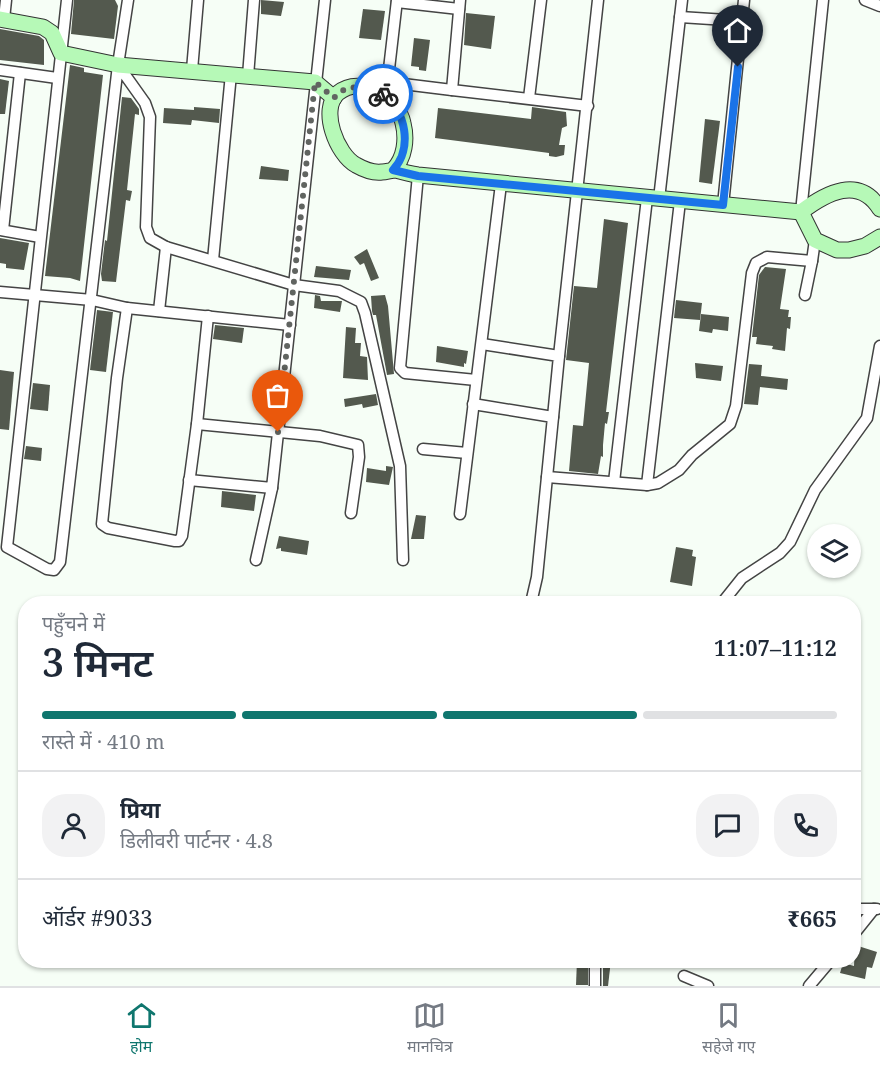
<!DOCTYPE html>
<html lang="hi">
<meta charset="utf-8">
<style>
body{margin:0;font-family:"Noto Serif","Noto Sans Devanagari",serif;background:#f2f2f3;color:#1f2937;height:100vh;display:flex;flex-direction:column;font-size:22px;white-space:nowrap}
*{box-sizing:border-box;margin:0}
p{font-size:20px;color:#747a83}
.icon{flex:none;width:33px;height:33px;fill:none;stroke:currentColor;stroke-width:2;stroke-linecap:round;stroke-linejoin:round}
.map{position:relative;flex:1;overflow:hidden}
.drawer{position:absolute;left:18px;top:596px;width:843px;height:372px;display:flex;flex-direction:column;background:#fff;border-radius:24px;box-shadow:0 2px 4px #0004}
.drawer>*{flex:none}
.buttons{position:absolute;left:807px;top:524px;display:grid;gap:12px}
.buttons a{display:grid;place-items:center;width:54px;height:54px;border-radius:50%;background:#fff;box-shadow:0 2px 4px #0004;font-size:30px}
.pin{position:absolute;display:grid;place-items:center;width:51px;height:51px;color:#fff;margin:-62px -26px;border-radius:50% 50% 50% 0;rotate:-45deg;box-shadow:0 0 6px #0007}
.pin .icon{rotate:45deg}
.courier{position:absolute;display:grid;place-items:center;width:60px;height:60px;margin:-30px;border:4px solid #1a73e8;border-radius:50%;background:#fff;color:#222;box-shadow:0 2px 8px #0007}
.headline em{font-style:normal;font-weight:600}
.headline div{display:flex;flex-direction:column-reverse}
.headline{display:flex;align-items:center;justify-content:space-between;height:102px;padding:0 24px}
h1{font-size:39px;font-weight:600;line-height:45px}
.bar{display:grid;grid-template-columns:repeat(4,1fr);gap:9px 6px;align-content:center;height:72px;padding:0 24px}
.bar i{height:8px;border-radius:4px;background:#e0e1e3}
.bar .on{background:#0f766e}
.bar p{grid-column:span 4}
.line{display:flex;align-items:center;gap:15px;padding:0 24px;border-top:2px solid #e0e1e3}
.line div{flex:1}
.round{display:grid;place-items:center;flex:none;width:63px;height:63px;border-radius:24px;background:#f2f2f3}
.tabs{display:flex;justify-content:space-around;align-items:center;height:84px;border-top:2px solid #e0e1e3;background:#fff;font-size:16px;color:#747a83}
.tabs a{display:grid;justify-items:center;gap:3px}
.tabs .on{color:#0f766e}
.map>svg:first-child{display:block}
</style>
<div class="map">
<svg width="880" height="986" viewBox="0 0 880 986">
<rect width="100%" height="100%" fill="#f6fef6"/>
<g fill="#53594e">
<path d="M74,0h41l3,6 -4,33 -43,-5z"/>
<path d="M261,0l23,2 -3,14 -20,-2z"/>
<path d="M363,9l22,2 -4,29 -22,-2z"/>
<path d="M466,13l29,3 -4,33 -27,-4z"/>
<path d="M0,29l39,7 5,4v25l-44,-5z"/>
<path d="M414,38l16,2 -4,31 -7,-1v-3l-8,-1z"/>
<path d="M70,65l14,3v4l19,3 -23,206 -10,-3 -25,-2z"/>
<path d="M0,79l9,2 -4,33h-5z"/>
<path d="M122,97l9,1 8,11v6l-4,-1 -8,76 5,1 -2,10 -4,-1 -10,82 -14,-1 -1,-7 4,-34 2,1z"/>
<path d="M194,107l26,2 -1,14 -27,-3 -1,5 -28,-2 1,-15 30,2z"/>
<path d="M532,107l34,5 1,14 -5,2 -3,17h6l-1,10 -8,2 -7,-1v-3l-114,-15 3,-30 93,11z"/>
<path d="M705,119l15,2 -8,63 -13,-2z"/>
<path d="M261,166l28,4 -1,11 -29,-2z"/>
<path d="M604,219l24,4 -22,189h3l-2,12 -2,-1 -2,22v12l-2,-1 -3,18 -29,-3 4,-46 10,1 6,-63 -23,-3 8,-74 23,2z"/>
<path d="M0,238l29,5 -5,27 -18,-2v-4l-6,-1z"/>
<path d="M367,249l12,29 -8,3 -7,-18 -4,2 -6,-8z"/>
<path d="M316,266l35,4 -2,10 -35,-3z"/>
<path d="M765,267l21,2 -6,40 9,1 -1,7h3l-1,12 -3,-1 -2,23 -13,-2 1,-3 -17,-2 1,-7h-5l7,-62z"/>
<path d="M315,295l5,1 1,5h21l-2,11 -26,-4z"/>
<path d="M385,295l3,11 6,68 -7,1 -11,-60h-3l-1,-4 -1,-15z"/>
<path d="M676,300l26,3 -2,17 -26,-2z"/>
<path d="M97,310l16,2 -7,60 -16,-2z"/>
<path d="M701,314l28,3 -1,14 -15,-2 -1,4 -13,-2z"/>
<path d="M215,325l29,3 -2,15 -29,-4z"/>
<path d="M346,327l10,1 -1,15h6l-1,13 7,1 1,23 -25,-2z"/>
<path d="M437,346l31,5 -2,13 -2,-1v4l-28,-5z"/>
<path d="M695,363l28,3 -2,15 -25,-3z"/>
<path d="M749,364l13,1 -1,11 27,3 -1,11 -27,-3 -2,18 -14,-1z"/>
<path d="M0,370l14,2 -5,58 -9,-1z"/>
<path d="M33,383l17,2 -2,26 -18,-2z"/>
<path d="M376,394l2,11 -15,3 -1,-4 -17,3 -1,-8z"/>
<path d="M26,446l16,2 -1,13 -17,-2z"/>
<path d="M386,466l7,1 -4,18 -23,-3 1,-14 19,3z"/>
<path d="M222,491l34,4 -2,16 -33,-4z"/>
<path d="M416,515l10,1 -2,23h-13z"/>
<path d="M279,536l30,5 -2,14 -26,-4v-3l-5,1z"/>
<path d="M676,547l17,3 -1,6 4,1 -4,29 -22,-4z"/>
<path d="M855,945l22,7 -5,16 -5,-1 -2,12 -25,-6 3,-10 11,3z"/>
<path d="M577,960h11v25h-12z"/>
<path d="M603,960h8l-3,26h-5z"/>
</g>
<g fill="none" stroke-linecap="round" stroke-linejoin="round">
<g stroke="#444" stroke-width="13">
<g id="street">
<path d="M67,0l-60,547 40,22 7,1 6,-8 58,-497 27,38 5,14 -4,110 4,11 16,9 128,38 45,6 22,11 4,11 35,153 3,94"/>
<path d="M460,0l-8,90 136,16"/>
<path d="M865,0l15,6"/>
<path d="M397,2l62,7"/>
<path d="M680,17l62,4"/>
<path d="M4,19l2,-19"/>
<path d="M118,65l10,-65"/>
<path d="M0,70l57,8"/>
<path d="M192,70l6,-70"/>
<path d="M248,76l6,-76"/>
<path d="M387,82l65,8"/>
<path d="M386,95l11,-95"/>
<path d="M529,98l12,-98"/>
<path d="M418,175l-18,193 5,5 71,7"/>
<path d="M659,199l23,-199"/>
<path d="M723,205l21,-205"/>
<path d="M801,212l22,-212"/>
<path d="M0,230l40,7"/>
<path d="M3,230l17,-157"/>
<path d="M213,260l18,-186"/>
<path d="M0,292l92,8 35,8 -10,70 -15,146 6,4 67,13h4l3,-5 15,-112 11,-108"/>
<path d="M805,295l7,-34"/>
<path d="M127,308l163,17"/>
<path d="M159,311l7,-64"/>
<path d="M482,344l77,12 -6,61"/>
<path d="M559,356l39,-356"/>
<path d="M473,404l80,13 -16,160 -6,26"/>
<path d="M197,424l123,12 38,9 1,12 -8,56"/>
<path d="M423,449l44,4"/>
<path d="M547,477l100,8 11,-2 21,-13 13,-15 38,-31 6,-18 16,-133 4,-10 11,-6 45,4 3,-21"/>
<path d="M189,480l83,8 53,-488"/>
<path d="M614,482l33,-284"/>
<path d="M647,485l33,-284"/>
<path d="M460,514l41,-330"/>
<path d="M256,560l16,-72"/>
<path d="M722,603l20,-25 38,-25 10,-11 25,-52 52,-72 13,-72"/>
<path d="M854,909h23"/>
<path d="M854,934l20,-25"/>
<path d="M684,976l24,10"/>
<path d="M595,986v-26"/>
<path d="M809,986l22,-26"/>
</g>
</g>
<g stroke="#333" stroke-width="17">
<g id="secondary">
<path d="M0,19l43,8 9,6 9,20 57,12 197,17 19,16"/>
<path d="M393,170c12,-12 14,-31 10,-47 -5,-25 -42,-49 -65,-30 -19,16 -1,62 18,72 7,4 18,8 26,7 5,0 9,-2 14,-2 7,2 15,4 22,5l383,37c25,-19 58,-37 79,-3"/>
<path d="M801,212l14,28 22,10h12l16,-4 15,-9"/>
</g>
</g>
<use href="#street" stroke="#fff" stroke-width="10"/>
<use href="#secondary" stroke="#b6f9b7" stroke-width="15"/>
</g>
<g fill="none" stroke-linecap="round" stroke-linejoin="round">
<path stroke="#616461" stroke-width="6" stroke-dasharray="0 10.8" d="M278,432l37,-350 19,16c13,-16 32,-11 49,-4"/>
<path stroke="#1a73e8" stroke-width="8" d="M383,94c23,16 30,55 10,76l25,6 305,29 15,-138"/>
</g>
</svg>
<div class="buttons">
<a><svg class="icon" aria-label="layers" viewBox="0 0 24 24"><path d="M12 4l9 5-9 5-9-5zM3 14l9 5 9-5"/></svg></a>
</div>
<div class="pin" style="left:278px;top:432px;background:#ea580c"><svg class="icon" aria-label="bag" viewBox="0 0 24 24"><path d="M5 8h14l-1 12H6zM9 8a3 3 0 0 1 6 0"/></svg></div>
<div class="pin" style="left:738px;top:67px;background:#1f2937"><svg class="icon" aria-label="home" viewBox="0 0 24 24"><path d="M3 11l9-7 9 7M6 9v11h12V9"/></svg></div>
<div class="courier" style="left:383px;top:94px"><svg class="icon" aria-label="bike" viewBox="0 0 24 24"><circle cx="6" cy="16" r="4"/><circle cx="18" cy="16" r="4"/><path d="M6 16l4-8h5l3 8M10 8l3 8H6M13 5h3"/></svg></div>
<section class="drawer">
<div class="headline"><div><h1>3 मिनट</h1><p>पहुँचने में</p></div><em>11:07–11:12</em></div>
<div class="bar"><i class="on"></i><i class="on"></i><i class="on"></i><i></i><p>रास्ते में · 410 m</p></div>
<div class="line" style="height:108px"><a class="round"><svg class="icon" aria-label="person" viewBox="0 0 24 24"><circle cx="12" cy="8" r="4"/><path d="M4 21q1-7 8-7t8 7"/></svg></a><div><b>प्रिया</b><p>डिलीवरी पार्टनर · 4.8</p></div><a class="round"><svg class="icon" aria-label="chat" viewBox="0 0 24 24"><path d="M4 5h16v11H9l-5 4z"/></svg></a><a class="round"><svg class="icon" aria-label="phone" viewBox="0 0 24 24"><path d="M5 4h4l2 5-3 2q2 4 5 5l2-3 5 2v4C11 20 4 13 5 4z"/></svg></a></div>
<div class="line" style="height:78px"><div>ऑर्डर #9033</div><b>₹665</b></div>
</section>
</div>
<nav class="tabs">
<a class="on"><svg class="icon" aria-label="home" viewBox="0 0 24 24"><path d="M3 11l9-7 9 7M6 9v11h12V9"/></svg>होम</a>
<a><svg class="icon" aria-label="map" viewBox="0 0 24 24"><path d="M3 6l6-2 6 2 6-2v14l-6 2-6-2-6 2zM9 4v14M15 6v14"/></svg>मानचित्र</a>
<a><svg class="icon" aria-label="saved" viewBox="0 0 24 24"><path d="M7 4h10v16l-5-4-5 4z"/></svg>सहेजे गए</a>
</nav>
